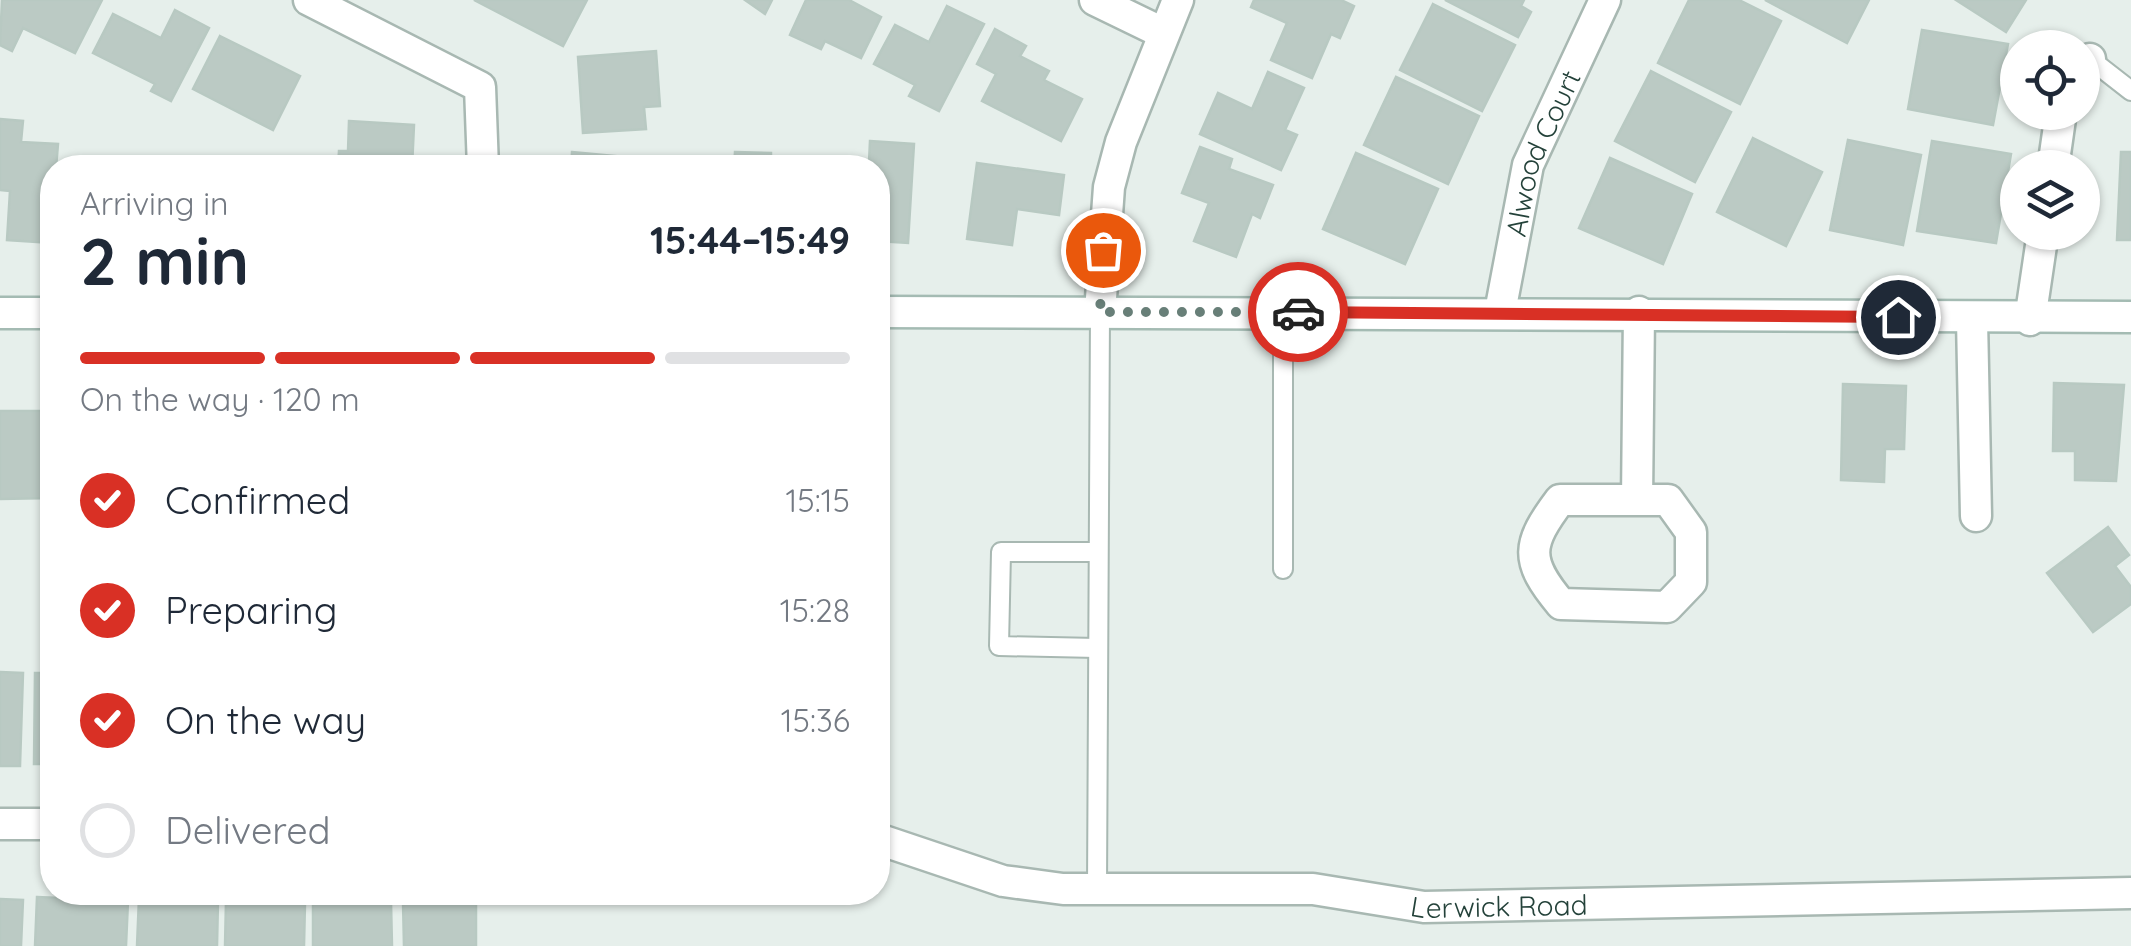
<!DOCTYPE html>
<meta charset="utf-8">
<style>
body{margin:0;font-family:Quicksand,sans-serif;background:#f6f6f7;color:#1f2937;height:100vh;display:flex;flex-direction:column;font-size:38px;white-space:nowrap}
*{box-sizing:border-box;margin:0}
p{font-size:32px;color:#747a83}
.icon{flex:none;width:55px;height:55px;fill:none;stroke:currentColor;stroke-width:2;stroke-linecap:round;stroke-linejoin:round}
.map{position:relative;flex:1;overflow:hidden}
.drawer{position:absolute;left:40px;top:155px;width:850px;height:750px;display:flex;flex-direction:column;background:#fff;border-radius:40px;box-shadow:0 2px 8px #0004}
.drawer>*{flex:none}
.tools{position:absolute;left:2000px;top:30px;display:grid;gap:20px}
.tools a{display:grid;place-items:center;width:100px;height:100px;border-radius:50%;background:#fff;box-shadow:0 2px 8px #0004;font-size:50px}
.pin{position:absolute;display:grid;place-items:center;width:85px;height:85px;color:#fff;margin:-42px;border:5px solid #fff;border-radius:50%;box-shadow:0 2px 10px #0007}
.courier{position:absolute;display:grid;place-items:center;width:100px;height:100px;margin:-50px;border:8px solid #d93025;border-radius:50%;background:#fff;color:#222;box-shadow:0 2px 12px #0007}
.summary em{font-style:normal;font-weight:800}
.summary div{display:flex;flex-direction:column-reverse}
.summary{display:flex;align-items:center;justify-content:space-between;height:170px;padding:0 40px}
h1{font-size:65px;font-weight:800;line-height:75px}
.bar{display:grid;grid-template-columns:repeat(4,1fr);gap:15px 10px;align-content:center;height:120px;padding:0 40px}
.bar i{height:12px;border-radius:8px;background:#e0e1e3}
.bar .active{background:#d93025}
.bar p{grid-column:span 4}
ol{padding:0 40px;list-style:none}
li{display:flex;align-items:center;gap:30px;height:110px}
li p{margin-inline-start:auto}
li .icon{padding:10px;border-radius:50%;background:#d93025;color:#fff;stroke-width:4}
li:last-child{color:#747a83}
li i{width:55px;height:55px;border:5px solid #e0e1e3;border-radius:50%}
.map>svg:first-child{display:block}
</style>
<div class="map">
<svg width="2131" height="946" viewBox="0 0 2131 946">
<rect width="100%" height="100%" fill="#e6efeb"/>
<g fill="#bbcac4" stroke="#b8c9c2" stroke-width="2.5">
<path d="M2,0h100l-27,53 -52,-25 -11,23 -12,-6z"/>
<path d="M474,0h113l-24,46z"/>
<path d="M745,0h27l-7,14z"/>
<path d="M806,0h43l32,17 -20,41 -36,-17 -4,8 -31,-14z"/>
<path d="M1254,0h87l13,6 -14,32 -9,-4 -19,44 -41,-18 16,-37 -36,-16z"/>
<path d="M1445,0h79l-3,6 10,6 -13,25z"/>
<path d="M1689,0h50l42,21 -41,83 -82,-41z"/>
<path d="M1765,0h104l-22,43z"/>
<path d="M1956,0h70l-20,32z"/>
<path d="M1433,4l82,41 -33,66 -82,-41z"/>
<path d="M947,6l37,18 -45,87 -30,-15 6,-11 -41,-21 21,-39 34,17z"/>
<path d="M175,10l34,18 -38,73 -20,-10 4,-7 -62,-31 20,-39 48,24z"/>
<path d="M995,29l31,17 -6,10 29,15 -5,9 38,19 -21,42 -79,-40 14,-27 -19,-10z"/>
<path d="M1922,30l86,14 -15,81 -85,-16z"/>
<path d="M220,36l80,40 -27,54 -80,-41z"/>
<path d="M656,51l4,55 -16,1 2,22 -63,4 -5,-76z"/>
<path d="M1651,71l80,41 -36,70 -80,-41z"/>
<path d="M1268,72l36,16 -19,42 12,5 -16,35 -81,-36 18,-41 34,16z"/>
<path d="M1396,77l83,39 -31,68 -84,-39z"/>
<path d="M0,119l23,2 -2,21 37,2 -2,24h-4l-1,75 -44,-3 3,-49 -10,-1z"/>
<path d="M349,121l65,4 -2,43h-74l1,-17h9z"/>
<path d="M1753,138l69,34 -36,74 -69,-34z"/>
<path d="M1848,140l73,15 -18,90 -73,-15z"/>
<path d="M870,141l44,3 -6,99 -30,-2v-73h-47v-8l38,2z"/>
<path d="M1932,141l79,13 -15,89 -79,-12z"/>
<path d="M1200,147l32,12 -3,10 44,16 -13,33 -8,-4 -16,43 -42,-16 15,-38 -27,-10z"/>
<path d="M572,152l52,5 -1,11h-52z"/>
<path d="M735,152l36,1v13l42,2h-79z"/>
<path d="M2121,152h10v88h-14z"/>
<path d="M1356,153l82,36 -33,75 -82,-35z"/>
<path d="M1610,158l82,36 -29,70 -84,-36z"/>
<rect x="209" y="159" width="38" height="9"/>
<path d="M977,163l87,12 -5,40 -42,-6 -5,36 -45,-6z"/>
<path d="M2054,383l70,2 -8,96 -41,-1v-29h-22z"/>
<path d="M1843,384l63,2 -2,63h-19l-1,33 -43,-2z"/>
<path d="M0,411h52v87l-52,1z"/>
<path d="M2108,527l21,28 -14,11 16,21v17l-38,28 -46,-59z"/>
<path d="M0,672l23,1 -3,93h-20z"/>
<path d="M35,673h17v91h-18z"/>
<path d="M37,897l91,4 -2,45h-91z"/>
<path d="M139,898l79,3 -1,45h-80z"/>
<path d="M0,899l23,1 -2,46h-21z"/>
<path d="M226,901l79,2 -1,43h-79z"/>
<path d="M476,901v45h-72l-1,-44z"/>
<path d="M391,902l1,44h-79v-43z"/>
</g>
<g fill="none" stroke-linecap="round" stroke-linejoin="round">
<g stroke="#a8b8b2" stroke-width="22">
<g id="lane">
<path d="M2090,59l41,32"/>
<path d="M1283,569v-257"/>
<path d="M1097,648l-98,-2 2,-94h97"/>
<path d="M1097,889l3,-577"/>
</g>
</g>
<g stroke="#a8b8b2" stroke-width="35">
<g id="street">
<path d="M309,0l171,87 3,81"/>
<path d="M1095,0l68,33"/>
<path d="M2082,68l8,-9"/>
<path d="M2053,168l8,-56"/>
<path d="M1100,312l9,-125 12,-45 57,-142"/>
<path id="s1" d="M1500,312l28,-147 77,-165"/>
<path d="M1972,319l4,197"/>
<path d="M2030,320l13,-88"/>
<path d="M1637,500h31l23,32v50l-24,25 -106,-3c-37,-44 -34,-60 -1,-104h77l2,-188"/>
<path d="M0,824h52"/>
<path id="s2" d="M878,839l125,42 60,8h250l111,18 707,-14"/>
</g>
</g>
<g stroke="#a4bbb3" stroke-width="35">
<g id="secondary">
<path d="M878,312l1253,5"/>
<path d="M0,313h52"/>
</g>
</g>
<use href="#lane" stroke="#fff" stroke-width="18"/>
<use href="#street" stroke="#fff" stroke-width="30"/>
<use href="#secondary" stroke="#fff" stroke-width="30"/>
</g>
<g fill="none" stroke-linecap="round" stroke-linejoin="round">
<path stroke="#687f78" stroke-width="10" stroke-dasharray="0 18" d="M1103,250l-3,62h198"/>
<path stroke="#d93025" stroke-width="12" d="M1298,312l600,5"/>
</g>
<g text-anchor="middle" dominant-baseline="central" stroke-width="8" stroke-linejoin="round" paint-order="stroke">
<g font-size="28" fill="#24423a" stroke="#f7fbf9">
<text stroke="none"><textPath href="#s1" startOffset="165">Alwood Court</textPath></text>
<text stroke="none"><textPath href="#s2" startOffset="630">Lerwick Road</textPath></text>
</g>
</g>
</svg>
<div class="tools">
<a><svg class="icon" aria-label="locate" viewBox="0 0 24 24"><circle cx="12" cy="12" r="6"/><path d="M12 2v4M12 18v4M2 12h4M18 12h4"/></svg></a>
<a><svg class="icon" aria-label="layers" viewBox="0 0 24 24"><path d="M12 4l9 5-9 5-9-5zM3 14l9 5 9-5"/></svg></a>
</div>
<div class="pin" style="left:1103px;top:250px;background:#ea580c"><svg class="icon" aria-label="bag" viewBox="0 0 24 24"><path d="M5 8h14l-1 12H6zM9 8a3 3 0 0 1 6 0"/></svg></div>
<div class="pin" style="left:1898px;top:317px;background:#1f2937"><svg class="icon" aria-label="home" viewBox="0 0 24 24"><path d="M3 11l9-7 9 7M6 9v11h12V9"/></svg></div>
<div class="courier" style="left:1298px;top:312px"><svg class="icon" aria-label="car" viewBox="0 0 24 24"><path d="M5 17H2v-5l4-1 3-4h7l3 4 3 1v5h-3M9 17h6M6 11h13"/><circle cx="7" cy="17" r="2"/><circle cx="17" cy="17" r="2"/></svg></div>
<section class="drawer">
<div class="summary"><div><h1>2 min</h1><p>Arriving in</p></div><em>15:44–15:49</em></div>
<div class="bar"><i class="active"></i><i class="active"></i><i class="active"></i><i></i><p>On the way · 120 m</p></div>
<ol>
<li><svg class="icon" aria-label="check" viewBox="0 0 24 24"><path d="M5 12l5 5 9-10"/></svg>Confirmed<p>15:15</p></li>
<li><svg class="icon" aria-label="check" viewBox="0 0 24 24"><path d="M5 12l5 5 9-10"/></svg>Preparing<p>15:28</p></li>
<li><svg class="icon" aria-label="check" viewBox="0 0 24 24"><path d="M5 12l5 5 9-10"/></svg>On the way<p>15:36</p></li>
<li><i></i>Delivered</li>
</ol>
</section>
</div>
